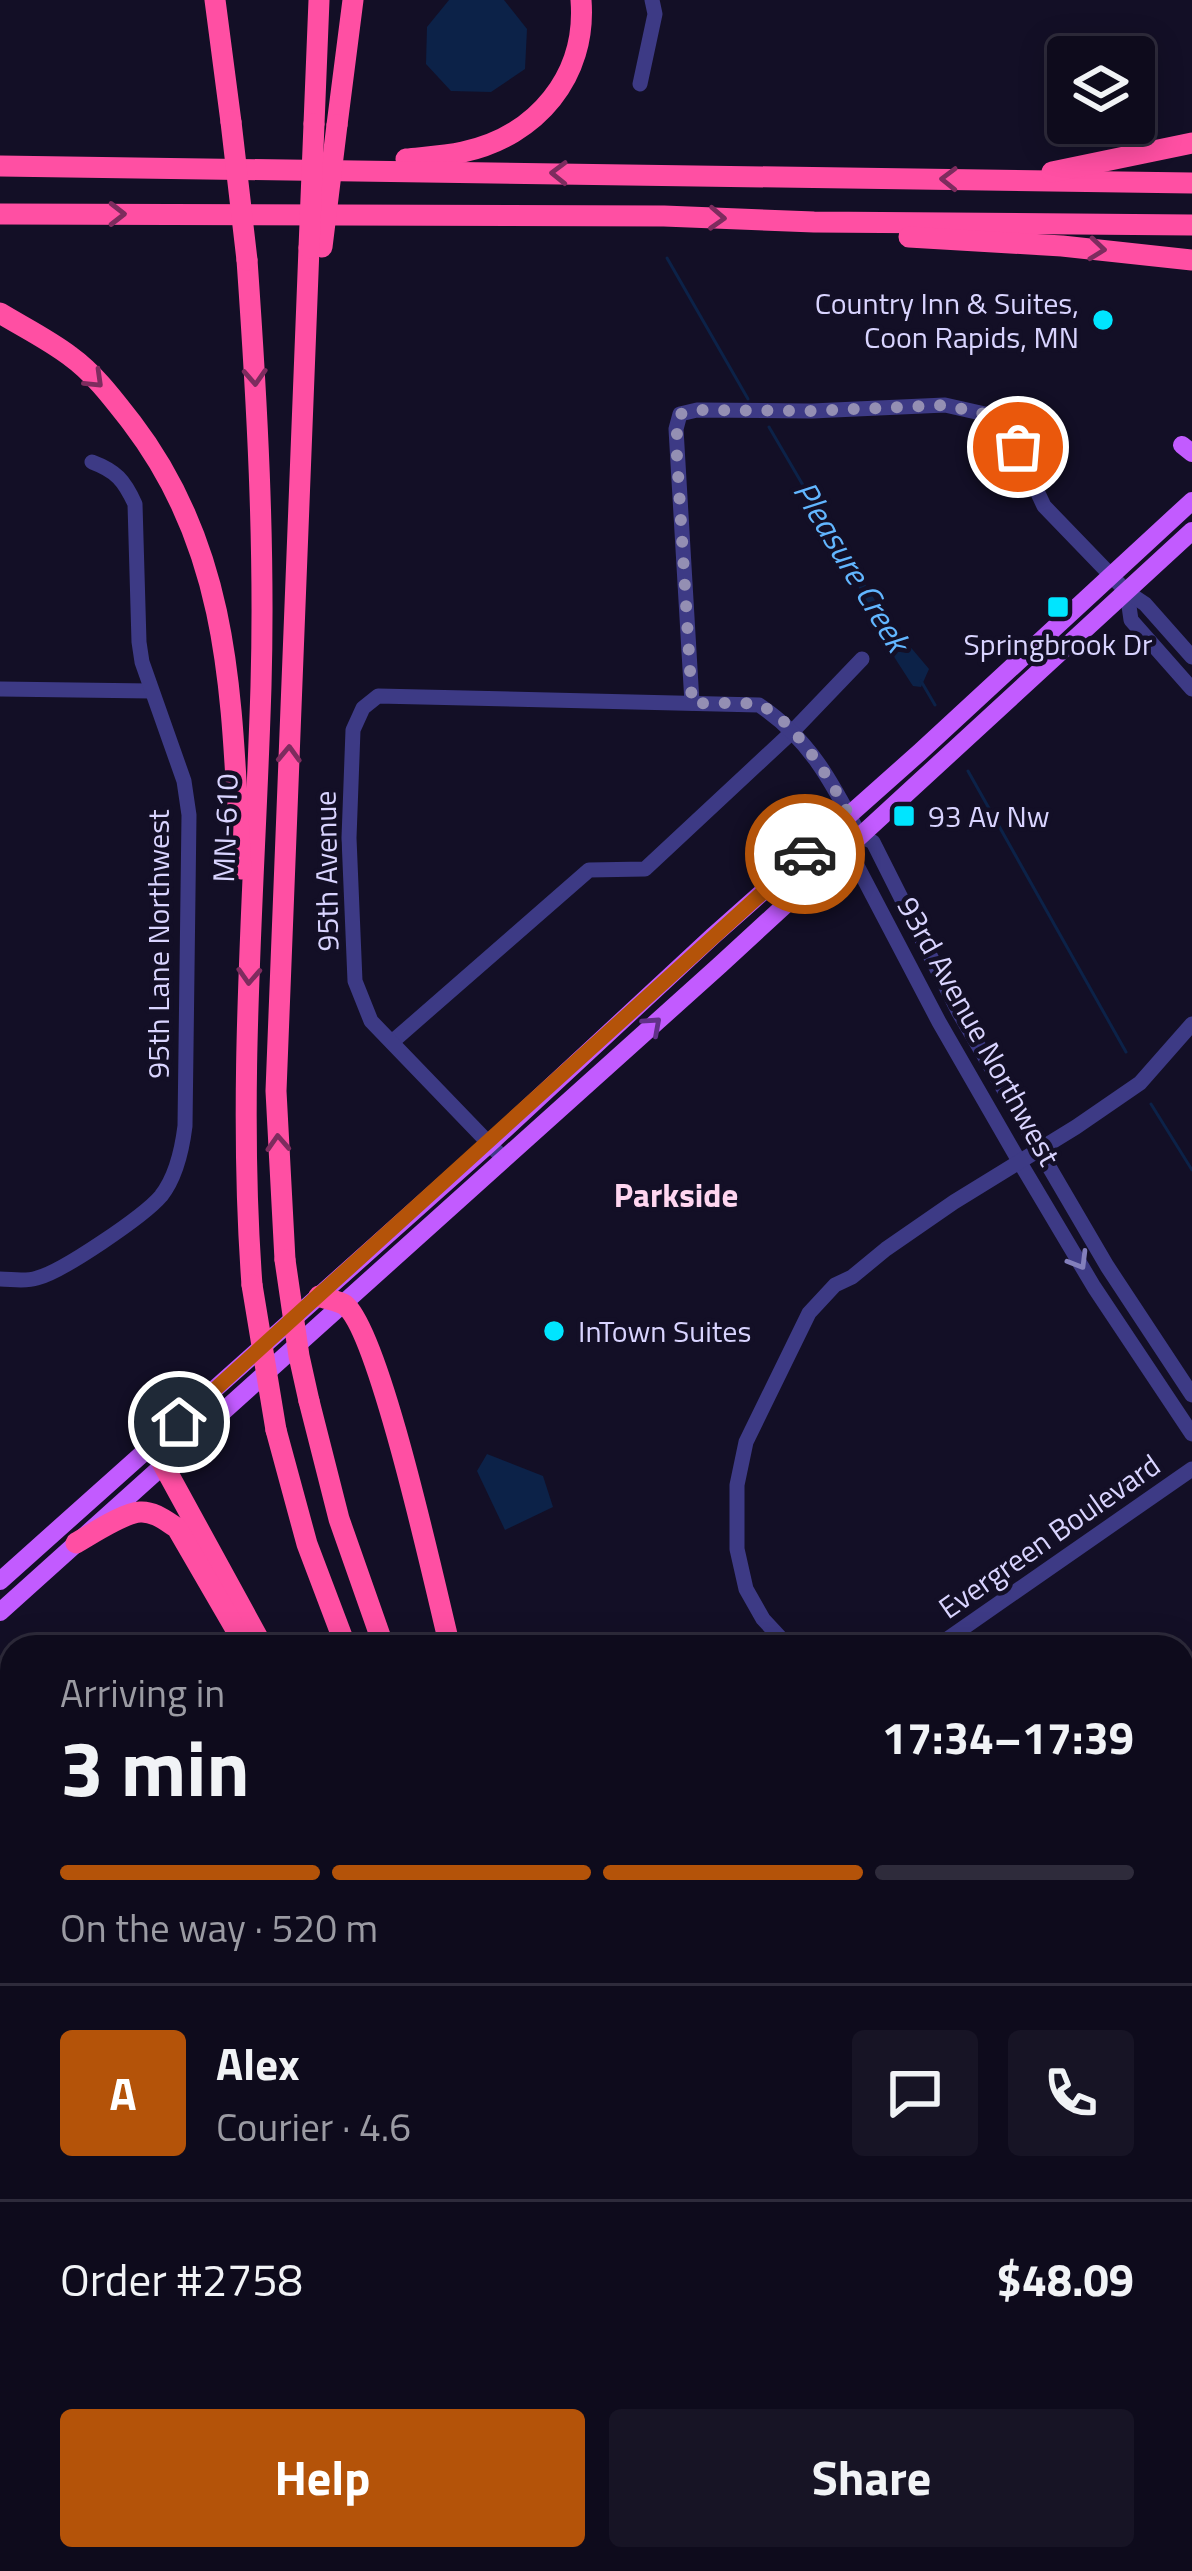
<!DOCTYPE html>
<meta charset="utf-8">
<style>
body{margin:0;font-family:"Titillium Web",sans-serif;background:#171425;color:#f1f3f6;height:100vh;display:flex;flex-direction:column;font-size:45px;white-space:nowrap}
*{box-sizing:border-box;margin:0}
p{font-size:39px;color:#9b9ba3}
.icon{flex:none;width:66px;height:66px;fill:none;stroke:currentColor;stroke-width:2;stroke-linecap:round;stroke-linejoin:round}
.map{position:relative;flex:1;overflow:hidden}
.side{position:absolute;left:0px;top:1635px;width:1194px;height:936px;display:flex;flex-direction:column;background:#0e0b1c;border-radius:36px 36px 0 0;box-shadow:0 6px 30px #0003,0 0 0 3px #2e2b3b}
.side>*{flex:none}
.controls{position:absolute;left:1047px;top:36px;display:grid;gap:24px}
.controls a{display:grid;place-items:center;width:108px;height:108px;border-radius:12px;background:#0e0b1c;box-shadow:0 6px 30px #0003,0 0 0 3px #2e2b3b;font-size:60px}
.pin{position:absolute;display:grid;place-items:center;width:102px;height:102px;color:#fff;margin:-51px;border:6px solid #fff;border-radius:50%;box-shadow:0 3px 12px #0007}
.courier{position:absolute;display:grid;place-items:center;width:120px;height:120px;margin:-60px;border:9px solid #b45309;border-radius:50%;background:#fff;color:#222;box-shadow:0 3px 15px #0007}
.headline em{font-style:normal;font-weight:700}
.headline div{display:flex;flex-direction:column-reverse}
.headline{display:flex;align-items:center;justify-content:space-between;height:204px;padding:0 60px}
h1{font-size:78px;font-weight:700;line-height:90px}
.bar{display:grid;grid-template-columns:repeat(4,1fr);gap:18px 12px;align-content:center;height:144px;padding:0 60px}
.bar i{height:15px;border-radius:9px;background:#2e2b3b}
.bar .active{background:#b45309}
.bar p{grid-column:span 4}
.line{display:flex;align-items:center;gap:30px;padding:0 60px;border-top:3px solid #2e2b3b}
.line div{flex:1}
.round{display:grid;place-items:center;flex:none;width:126px;height:126px;border-radius:12px;background:#171425}
.button{display:flex;gap:24px;margin-top:auto;padding:24px 60px}
.button a{flex:1;height:138px;border-radius:12px;background:#b45309;color:#fff;font-size:48px;font-weight:700;line-height:138px;text-align:center}
.button a+a{background:#171425;color:#f1f3f6}
.map>svg:first-child{display:block}
</style>
<div class="map">
<svg width="1192" height="2571" viewBox="0 0 1192 2571">
<rect width="100%" height="100%" fill="#130f26"/>
<g fill="#0c2248">
<path d="M449,0h55l23,29 -2,40 -34,23 -40,-1 -25,-27 1,-37z"/>
<path d="M860,576l26,42 43,51 -8,18 -8,-1c-16,-25 -54,-81 -56,-108z"/>
<path d="M487,1454l56,22 10,31 -48,23 -28,-59z"/>
</g>
<g fill="none" stroke-linecap="round" stroke-linejoin="round">
<g stroke="#0c2248" stroke-width="3">
<path d="M667,258l81,141"/>
<path d="M769,427l90,154"/>
<path d="M921,681l14,24"/>
<path d="M968,771l158,281"/>
<path d="M1151,1104l41,66"/>
</g>
<g stroke="#3d3a85" stroke-width="15">
<path d="M640,84l15,-70 -3,-14"/>
<path d="M1127,592l4,28 61,69"/>
<path d="M0,689l151,2"/>
<path d="M692,703l-16,-274 4,-15 17,-4 115,1 133,-6 40,9 22,13 37,79 83,86 18,12 47,53"/>
<path d="M860,836l-7,22 86,164 80,139 75,126 98,147"/>
<path d="M860,836l13,6 85,169 149,255 85,129"/>
<path d="M392,1042l197,-172 56,-1 147,-137 70,-73"/>
<path d="M504,1159l-133,-138 -16,-40 -6,-143 4,-108 10,-22 15,-12 381,9c51,34 74,79 101,131"/>
<path d="M0,1279c12,0 25,3 37,-1 25,-6 107,-62 124,-82 15,-19 21,-46 24,-70l4,-311 -5,-34 -42,-119 -3,-20 -4,-138c-11,-24 -19,-33 -43,-42"/>
<path d="M789,1647l-26,-28 -17,-30 -9,-40v-64l9,-43 63,-129 26,-28 17,-8 34,-28 68,-47 122,-75 64,-44 52,-59"/>
<path d="M936,1647l256,-178"/>
<path d="M0,1951l12,-10"/>
<path d="M0,2186l12,1"/>
<path d="M678,2559l10,12"/>
</g>
<g stroke="#c25bff" stroke-width="18">
<path d="M1182,445l10,8"/>
<path d="M0,1581l489,-437 224,-208 207,-184 272,-251"/>
<path d="M0,1612l720,-647 472,-434"/>
<path d="M0,1773l12,18"/>
<path d="M0,1814l12,19"/>
<path d="M498,2559l8,12"/>
<path d="M517,2559l9,12"/>
</g>
<g stroke="#ff4fa3" stroke-width="21">
<path d="M215,0l16,122"/>
<path d="M314,124l5,-124"/>
<path d="M337,125l16,-125"/>
<path d="M406,159c19,-2 39,-3 57,-7 74,-16 124,-76 118,-152"/>
<path d="M0,166l1192,17"/>
<path d="M1052,172l140,-29"/>
<path d="M0,214l664,2 150,6 378,3"/>
<path d="M909,237l153,9 130,14"/>
<path d="M247,260c10,142 18,284 14,426 -6,200 -24,399 -9,599"/>
<path d="M0,313c23,14 49,27 70,43 25,18 44,44 62,67 103,135 99,286 109,446"/>
<path d="M285,1260l-9,-169 33,-843"/>
<path d="M319,1296c7,3 20,5 26,9 35,27 91,286 105,342"/>
<path d="M309,1401l30,118 45,128"/>
<path d="M276,1430l31,114 39,103"/>
<path d="M153,1446l110,201"/>
<path d="M76,1543c16,-9 47,-30 64,-31 14,-1 26,9 37,16l69,119"/>
<path d="M867,2559l9,12"/>
<path d="M905,2559l7,12"/>
</g>
<g stroke="#00e5ff" stroke-width="8">
<g id="rail">
<path d="M1182,2320l10,-4"/>
<path d="M437,2571l36,-12"/>
</g>
</g>
<use href="#rail" stroke="#130f26" stroke-width="3" stroke-dasharray="9" stroke-linecap="butt"/>
<g stroke="#ff4fa3" stroke-width="21">
<path d="M231,122l16,138"/>
<path d="M322,247l15,-122"/>
<path d="M309,248l5,-124"/>
<path d="M285,1260l14,96 10,45"/>
<path d="M252,1285l24,145"/>
</g>
</g>
<defs><path id="oneway-chevron" d="M-2-3.5L2.5 0L-2 3.5" fill="none" stroke-width="1.6" stroke-linecap="round" stroke-linejoin="round" transform="scale(3)"/></defs>
<g stroke="#7d2c5e">
<use href="#oneway-chevron" transform="translate(559 173) rotate(-179)"/>
<use href="#oneway-chevron" transform="translate(949 179) rotate(-179)"/>
<use href="#oneway-chevron" transform="translate(117 214)"/>
<use href="#oneway-chevron" transform="translate(717 218) rotate(3)"/>
<use href="#oneway-chevron" transform="translate(1097 249) rotate(6)"/>
<use href="#oneway-chevron" transform="translate(255 377) rotate(87)"/>
<use href="#oneway-chevron" transform="translate(95 380) rotate(44)"/>
<use href="#oneway-chevron" transform="translate(289 754) rotate(-88)"/>
<use href="#oneway-chevron" transform="translate(249 976) rotate(93)"/>
<use href="#oneway-chevron" transform="translate(278 1143) rotate(-93)"/>
</g>
<use stroke="#623188" href="#oneway-chevron" transform="translate(653 1025) rotate(-42)"/>
<use stroke="#837fbc" href="#oneway-chevron" transform="translate(1079 1261) rotate(59)"/>
<g fill="none" stroke-linecap="round" stroke-linejoin="round">
<path stroke="#948fb3" stroke-width="12" stroke-dasharray="0 21.6" d="M805,854l44,-39c-15,-30 -57,-99 -90,-110 -13,-4 -51,-1 -67,-2l-16,-263 4,-26 17,-4 115,1 133,-6 40,9 22,13 11,20"/>
<path stroke="#b45309" stroke-width="15" d="M179,1422l626,-568"/>
</g>
<g fill="#00e5ff" stroke="#130f26" stroke-width="4.5">
<circle cx="1103" cy="320" r="12"/>
<rect x="1046" y="595" width="24" height="24" rx="6"/>
<rect x="892" y="804" width="24" height="24" rx="6"/>
<circle cx="554" cy="1331" r="12"/>
</g>
<g text-anchor="middle" dominant-baseline="central" stroke-width="9" stroke-linejoin="round" paint-order="stroke">
<g font-size="30" fill="#d9d4ff" stroke="#130f26" text-anchor="start">
<text x="1079" y="303" text-anchor="end">Country Inn &amp; Suites,<tspan x="1079" dy="34">Coon Rapids, MN</tspan></text>
<text x="1058" y="644" text-anchor="middle">Springbrook Dr</text>
<text x="928" y="816">93 Av Nw</text>
<text x="578" y="1331">InTown Suites</text>
</g>
<g font-size="30" fill="#d9d4ff" stroke="#130f26">
<text transform="translate(225 828) rotate(-88)">MN-610</text>
<text transform="translate(326 871) rotate(-91)">95th Avenue</text>
<text transform="translate(158 944) rotate(-90)">95th Lane Northwest</text>
<text transform="translate(979 1031) rotate(61)">93rd Avenue Northwest</text>
<text transform="translate(1049 1536) rotate(-35)">Evergreen Boulevard</text>
</g>
<g font-size="33" font-style="italic" fill="#62b6ff" stroke="#130f26">
<text transform="translate(852 566) rotate(59)">Pleasure Creek</text>
</g>
<g font-size="33" font-weight="bold" fill="#ffd6f0" stroke="#130f26">
<text x="676" y="1195">Parkside</text>
</g>
</g>
</svg>
<div class="controls">
<a><svg class="icon" aria-label="layers" viewBox="0 0 24 24"><path d="M12 4l9 5-9 5-9-5zM3 14l9 5 9-5"/></svg></a>
</div>
<div class="pin" style="left:1018px;top:447px;background:#ea580c"><svg class="icon" aria-label="bag" viewBox="0 0 24 24"><path d="M5 8h14l-1 12H6zM9 8a3 3 0 0 1 6 0"/></svg></div>
<div class="pin" style="left:179px;top:1422px;background:#1f2937"><svg class="icon" aria-label="home" viewBox="0 0 24 24"><path d="M3 11l9-7 9 7M6 9v11h12V9"/></svg></div>
<div class="courier" style="left:805px;top:854px"><svg class="icon" aria-label="car" viewBox="0 0 24 24"><path d="M5 17H2v-5l4-1 3-4h7l3 4 3 1v5h-3M9 17h6M6 11h13"/><circle cx="7" cy="17" r="2"/><circle cx="17" cy="17" r="2"/></svg></div>
<section class="side">
<div class="headline"><div><h1>3 min</h1><p>Arriving in</p></div><em>17:34–17:39</em></div>
<div class="bar"><i class="active"></i><i class="active"></i><i class="active"></i><i></i><p>On the way · 520 m</p></div>
<div class="line" style="height:216px"><b class="round" style="background:#b45309;color:#fff">A</b><div><b>Alex</b><p>Courier · 4.6</p></div><a class="round"><svg class="icon" aria-label="chat" viewBox="0 0 24 24"><path d="M4 5h16v11H9l-5 4z"/></svg></a><a class="round"><svg class="icon" aria-label="phone" viewBox="0 0 24 24"><path d="M5 4h4l2 5-3 2q2 4 5 5l2-3 5 2v4C11 20 4 13 5 4z"/></svg></a></div>
<div class="line" style="height:156px"><div>Order #2758</div><b>$48.09</b></div>
<div class="button"><a>Help</a><a>Share</a></div>
</section>
</div>
